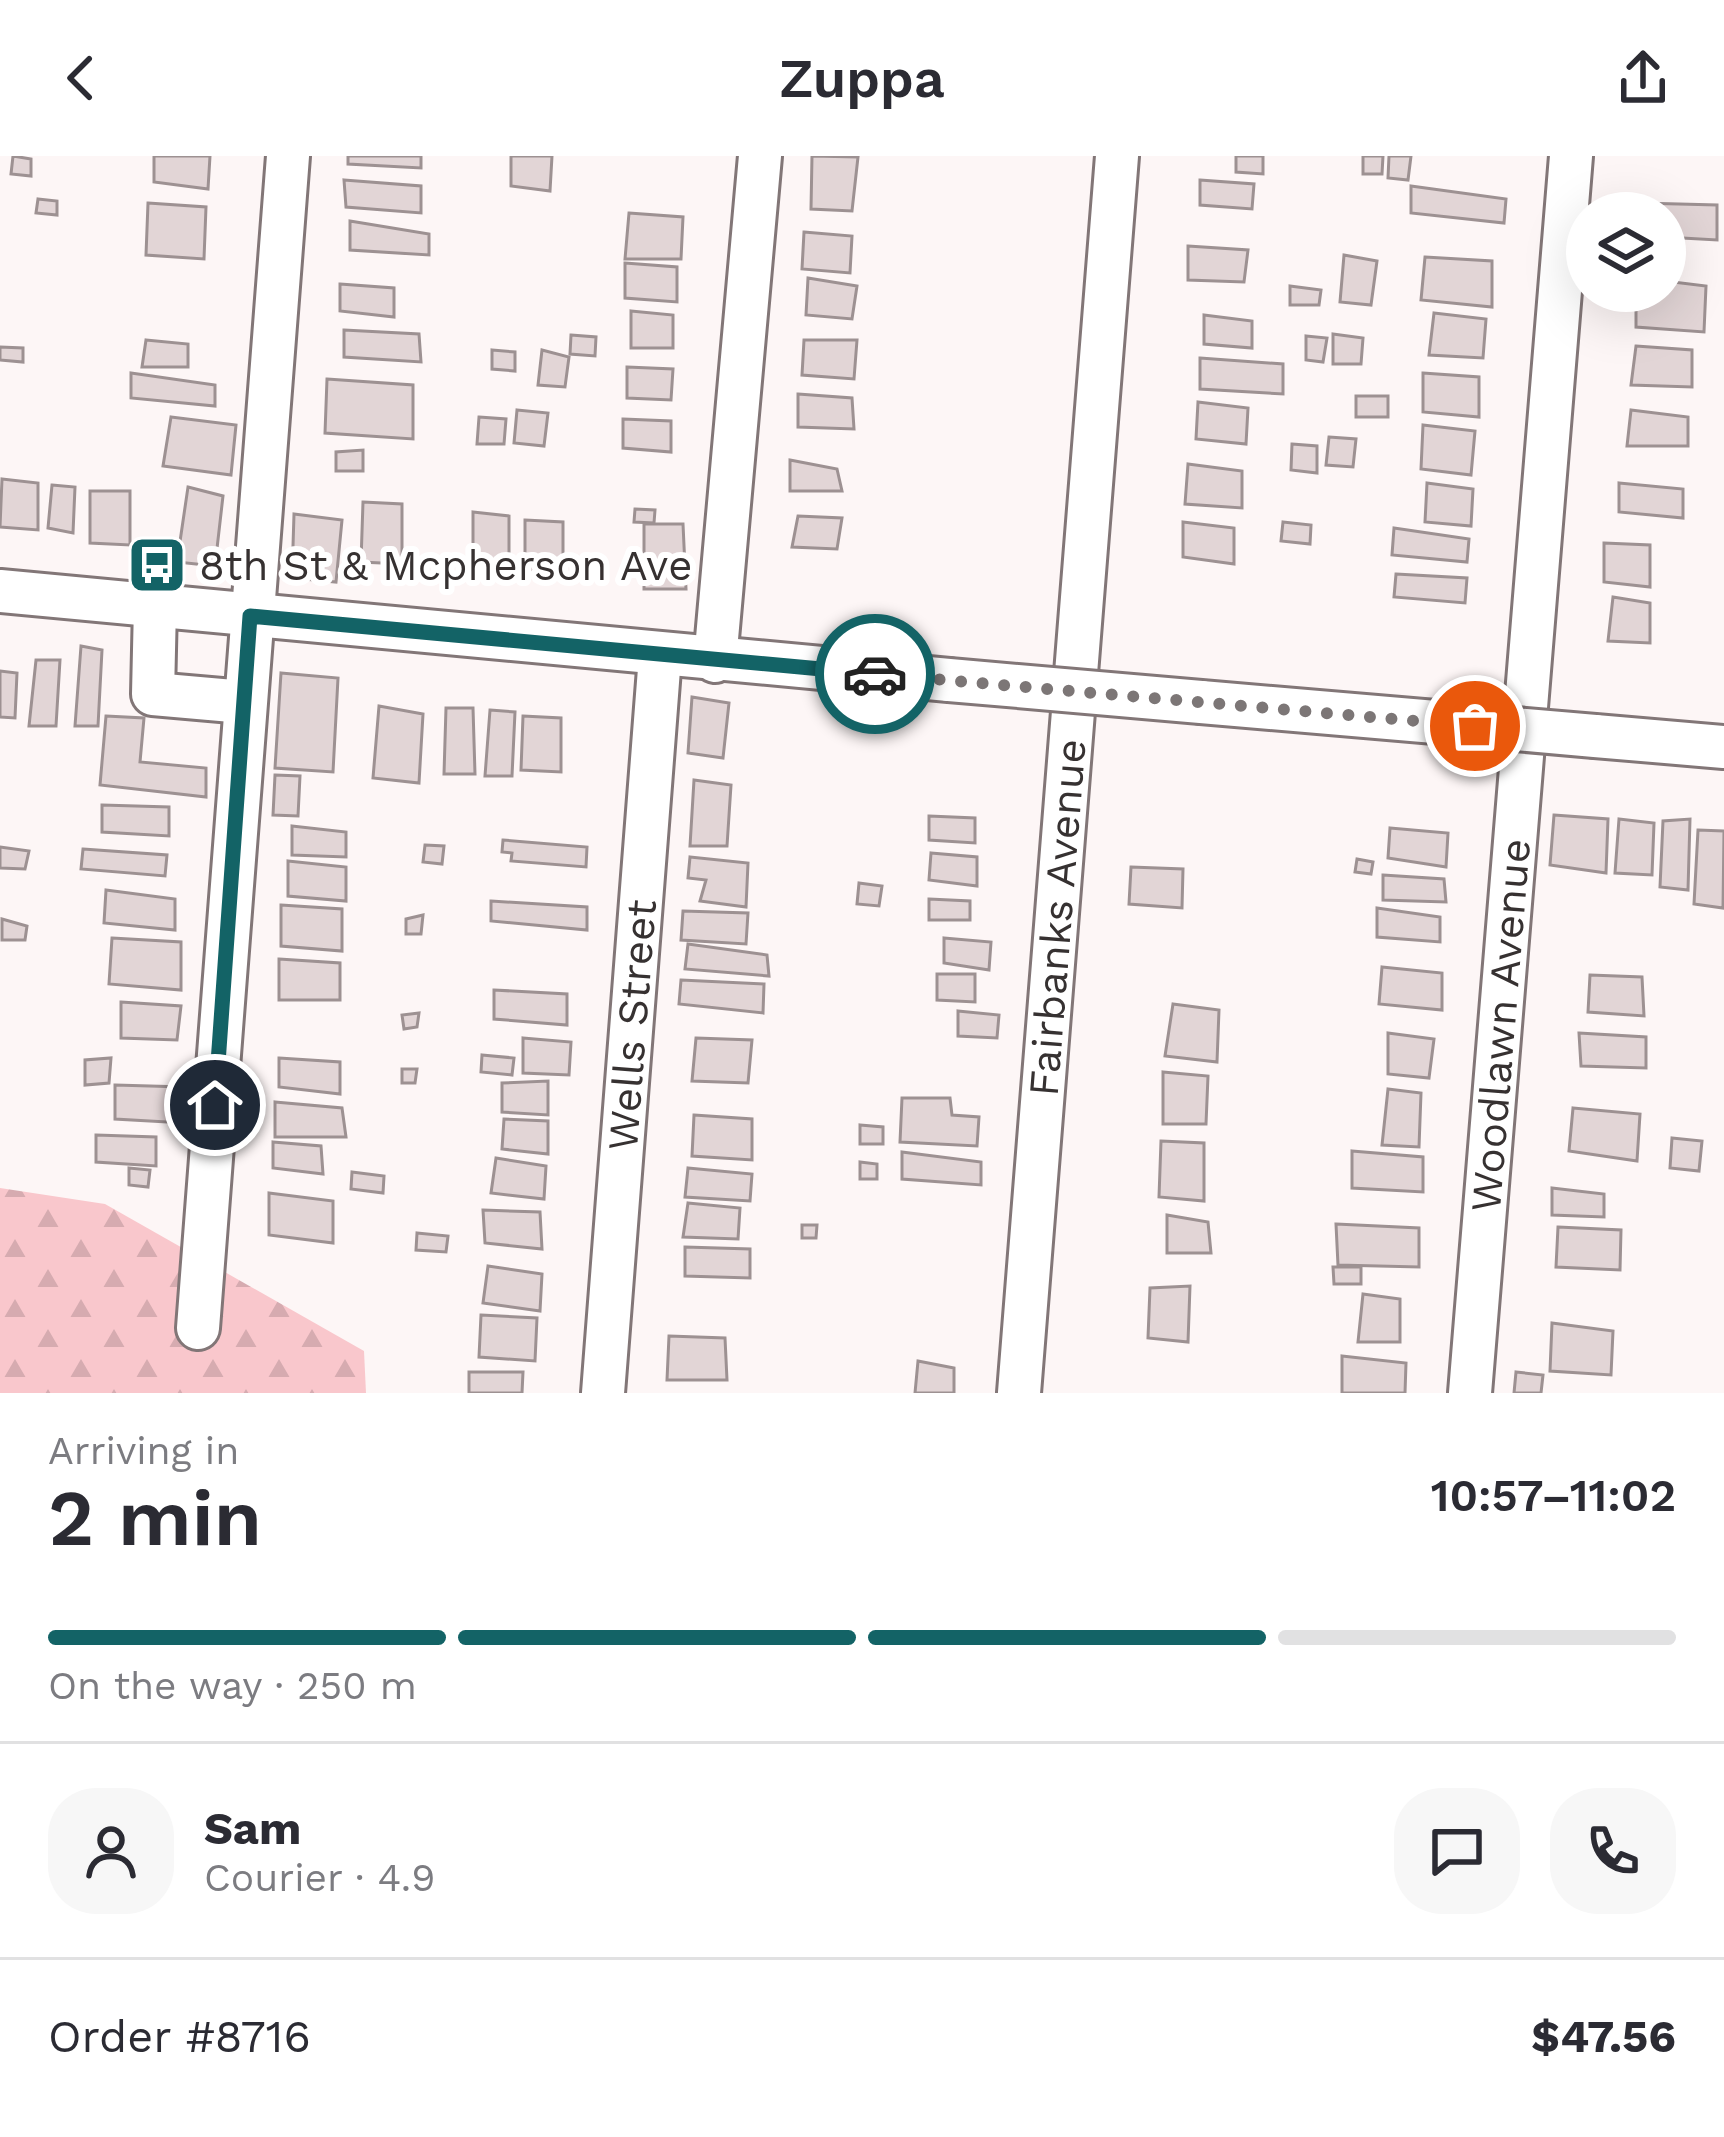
<!DOCTYPE html>
<meta charset="utf-8">
<style>
body{margin:0;font-family:"Work Sans",sans-serif;background:#f7f7f7;color:#2b2b33;height:100vh;display:flex;flex-direction:column;font-size:45px;white-space:nowrap}
*{box-sizing:border-box;margin:0}
p{font-size:39px;color:#7c7c81}
.icon{flex:none;width:66px;height:66px;fill:none;stroke:currentColor;stroke-width:2;stroke-linecap:round;stroke-linejoin:round}
.map{position:relative;height:1237px;overflow:hidden}
.side{display:flex;flex-direction:column;background:#fff;flex:1}
.side>*{flex:none}
.buttons{position:absolute;left:1566px;top:36px;display:grid;gap:24px}
.buttons a{display:grid;place-items:center;width:120px;height:120px;border-radius:50%;background:#fff;box-shadow:0 12px 48px #0002;font-size:60px}
.pin{position:absolute;display:grid;place-items:center;width:102px;height:102px;color:#fff;margin:-51px;border:6px solid #fff;border-radius:50%;box-shadow:0 3px 12px #0007}
.courier{position:absolute;display:grid;place-items:center;width:120px;height:120px;margin:-60px;border:9px solid #136366;border-radius:50%;background:#fff;color:#222;box-shadow:0 3px 15px #0007}
.head em{font-style:normal;font-weight:600}
.head div{display:flex;flex-direction:column-reverse}
.head{display:flex;align-items:center;justify-content:space-between;height:204px;padding:0 48px}
h1{font-size:78px;font-weight:600;line-height:90px}
.bar{display:grid;grid-template-columns:repeat(4,1fr);gap:18px 12px;align-content:center;height:144px;padding:0 48px}
.bar i{height:15px;border-radius:9px;background:#e1e1e2}
.bar .active{background:#136366}
.bar p{grid-column:span 4}
.line{display:flex;align-items:center;gap:30px;padding:0 48px;border-top:3px solid #e1e1e2}
.line div{flex:1}
.round{display:grid;place-items:center;flex:none;width:126px;height:126px;border-radius:48px;background:#f7f7f7}
header{display:flex;justify-content:space-between;align-items:center;height:156px;padding:0 48px;background:#fff;font-size:54px;font-weight:600}
.map>svg:first-child{display:block}
</style>
<header><svg class="icon" aria-label="back" viewBox="0 0 24 24"><path d="M15 5l-7 7 7 7"/></svg>Zuppa<svg class="icon" aria-label="share" viewBox="0 0 24 24"><path d="M12 15V3M7 8l5-5 5 5M5 13v7h14v-7"/></svg></header>
<div class="map">
<svg width="1724" height="1237" viewBox="0 0 1724 1237">
<defs>
<pattern id="forest-firs" width="22" height="20" patternUnits="userSpaceOnUse" patternTransform="scale(3)"><rect width="22" height="20" fill="#f9c7cc"/><path d="M5 1l3.5 6h-7zM16 11l3.5 6h-7z" fill="#d6abb0"/></pattern>
</defs>
<rect width="100%" height="100%" fill="#fdf6f6"/>
<path fill="url(#forest-firs)" d="M0,1032l105,16 259,147 2,42h-366z"/>
<g fill="#e2d5d6" stroke="#9d9192" stroke-width="3">
<path d="M13,0l18,3v17l-20,-2z"/>
<path d="M154,0h56l-2,33 -54,-7z"/>
<path d="M348,0h73v12l-73,-4z"/>
<path d="M511,0h41l-2,35 -39,-5z"/>
<path d="M812,0l46,1 -6,54 -41,-2z"/>
<path d="M1236,0h27v18l-27,-2z"/>
<path d="M1363,0h20l-1,18h-19z"/>
<path d="M1389,0h22l-3,24 -20,-2z"/>
<path d="M344,24l77,6v27l-75,-6z"/>
<path d="M1200,24l54,4 -2,25 -52,-4z"/>
<path d="M1411,30l95,13 -2,24 -93,-10z"/>
<path d="M38,43l19,2v14l-21,-2z"/>
<path d="M148,47l58,4 -2,52 -58,-4z"/>
<path d="M1640,47l77,2v35l-52,-3v-24h-26z"/>
<path d="M629,57l54,4 -2,42h-56z"/>
<path d="M350,65l79,13v21l-79,-5z"/>
<path d="M804,76l48,4 -2,37 -48,-4z"/>
<path d="M1188,90l60,4 -4,32 -56,-2z"/>
<path d="M1344,99l33,6 -6,44 -31,-3z"/>
<path d="M1425,101l67,4v46l-71,-7z"/>
<path d="M625,107l52,4v35l-52,-4z"/>
<path d="M808,122l49,8 -5,33 -46,-4z"/>
<path d="M1665,125l41,5 -2,46 -68,-5v-36h29z"/>
<path d="M340,128l54,4v29l-54,-6z"/>
<path d="M1290,130l31,4 -2,15h-29z"/>
<path d="M631,155l42,4v33h-42z"/>
<path d="M1434,157l52,6 -3,39 -54,-3z"/>
<path d="M1204,159l48,6v27l-48,-4z"/>
<path d="M344,174l75,4 2,28 -77,-5z"/>
<path d="M1333,178l30,4 -2,26h-28z"/>
<path d="M571,179l25,2 -1,19 -25,-2z"/>
<path d="M1306,180l21,2 -4,24 -17,-2z"/>
<path d="M146,184l42,4v23h-46z"/>
<path d="M804,184h53l-3,39 -52,-4z"/>
<path d="M1636,190l56,4v37l-61,-2z"/>
<path d="M0,191l23,1v14l-23,-2z"/>
<path d="M492,194l23,2v19l-23,-2z"/>
<path d="M542,194l27,7 -4,30 -27,-2z"/>
<path d="M1200,202l83,6v30l-83,-5z"/>
<path d="M627,211l46,2 -2,31 -44,-2z"/>
<path d="M131,217l84,12v21l-84,-8z"/>
<path d="M1423,217l56,4v40l-56,-5z"/>
<path d="M327,223l86,6v54l-88,-6z"/>
<path d="M798,238l54,4 2,31 -56,-2z"/>
<rect x="1356" y="240" width="32" height="21"/>
<path d="M1198,246l50,6 -2,36 -50,-5z"/>
<path d="M517,254l31,3 -4,33 -30,-3z"/>
<path d="M1631,254l57,7v29h-61z"/>
<path d="M171,261l65,8 -5,50 -68,-9z"/>
<path d="M479,261l27,2 -2,25h-27z"/>
<path d="M623,263l48,2v31l-48,-4z"/>
<path d="M1423,269l52,6 -4,44 -50,-6z"/>
<path d="M1329,281l27,2 -3,28 -27,-2z"/>
<path d="M1292,288l25,2v27l-26,-3z"/>
<path d="M363,294v21h-27v-19z"/>
<path d="M790,304l47,9 5,22h-52z"/>
<path d="M1188,308l54,7v37l-57,-4z"/>
<path d="M2,323l36,4v47l-38,-3z"/>
<path d="M1427,327l46,6 -2,37 -46,-4z"/>
<path d="M1619,327l64,6v29l-64,-6z"/>
<path d="M52,329l23,2 -2,46 -25,-5z"/>
<path d="M188,331l35,9 -8,70 -38,-4z"/>
<path d="M90,335h40v54l-40,-2z"/>
<path d="M363,346l39,2v60l-41,-2z"/>
<path d="M635,353l20,1 -1,13 -20,-1z"/>
<path d="M473,356l36,4v50l-36,-2z"/>
<path d="M294,358l48,6 -6,62 -44,-4z"/>
<path d="M798,360l44,2 -5,31 -45,-2z"/>
<path d="M525,364l38,2v52l-38,-2z"/>
<path d="M1183,366l51,6v36l-51,-7z"/>
<path d="M1283,366l28,3 -1,19 -29,-3z"/>
<path d="M644,368h39l3,65h-42z"/>
<path d="M1394,372l75,11 -2,23 -75,-7z"/>
<path d="M1604,387l46,2v42l-46,-5z"/>
<path d="M1396,418l71,4 -2,25 -71,-6z"/>
<path d="M1613,441l37,6v40l-42,-2z"/>
<path d="M81,490l21,4 -4,76h-23z"/>
<path d="M36,504h24l-4,66h-27z"/>
<path d="M0,515l17,2 -2,45 -15,-1z"/>
<path d="M281,517l57,5 -5,94 -58,-4z"/>
<path d="M692,541l37,6 -6,55 -35,-5z"/>
<path d="M379,550l44,8 -4,69 -46,-5z"/>
<path d="M446,552h27l2,66h-31z"/>
<path d="M490,554l25,2 -3,64h-27z"/>
<path d="M106,560l38,2 -4,44 66,6v29l-106,-12z"/>
<path d="M523,560l38,2v54l-40,-2z"/>
<path d="M275,619l25,1 -2,40 -25,-1z"/>
<path d="M694,624l37,5 -4,61h-37z"/>
<path d="M102,649l67,2v29l-67,-4z"/>
<path d="M1554,659l54,4 -2,54 -56,-8z"/>
<path d="M929,660l46,2v25l-46,-3z"/>
<path d="M1619,663l35,4 -2,52 -37,-2z"/>
<path d="M1690,663l-2,71 -28,-3 3,-66z"/>
<path d="M292,670l54,6v25l-54,-2z"/>
<path d="M1390,672l58,5 -2,34 -58,-9z"/>
<path d="M1698,674l26,1 -1,77 -29,-4z"/>
<path d="M503,684l84,7 -1,20 -75,-6 1,-8 -10,-1z"/>
<path d="M425,689l19,1 -2,18 -19,-2z"/>
<path d="M0,691l29,4 -4,18 -25,-1z"/>
<path d="M83,693l84,6 -2,21 -84,-7z"/>
<path d="M931,697l46,4v29l-48,-6z"/>
<path d="M690,701l58,6 -2,44 -46,-6 6,-21 -18,-2z"/>
<path d="M1357,703l16,3 -2,12 -16,-2z"/>
<path d="M288,705l58,6v34l-58,-5z"/>
<path d="M1131,711l52,2 -1,39 -53,-4z"/>
<path d="M1383,719l61,4 2,23 -63,-2z"/>
<path d="M859,727l23,3 -3,20 -22,-2z"/>
<path d="M106,734l69,9v31l-71,-7z"/>
<path d="M929,743l41,2v19h-41z"/>
<path d="M491,745l96,6v23l-96,-9z"/>
<path d="M281,749l61,4v42l-61,-5z"/>
<path d="M1377,752l63,9v25l-63,-5z"/>
<path d="M683,755l65,2 -2,31 -65,-4z"/>
<path d="M423,759l-2,19h-15v-15z"/>
<path d="M2,763l25,7 -2,14h-23z"/>
<path d="M112,782l69,4v48l-72,-6z"/>
<path d="M944,782l47,4 -2,28 -45,-7z"/>
<path d="M688,788l79,11 2,21 -84,-7z"/>
<path d="M279,803l61,4v37h-61z"/>
<path d="M1382,811l60,6v37l-63,-6z"/>
<path d="M937,818h38v28l-38,-2z"/>
<path d="M1590,819l52,2 2,39 -56,-4z"/>
<path d="M681,824l83,4 -1,29 -84,-9z"/>
<path d="M494,834l73,4v31l-73,-6z"/>
<path d="M121,846l60,4 -4,34 -56,-2z"/>
<path d="M1173,848l46,6 -2,52 -52,-6z"/>
<path d="M958,855l41,4 -2,23 -39,-2z"/>
<path d="M419,857l-2,14 -13,2 -2,-14z"/>
<path d="M1388,877l46,6 -5,39 -41,-4z"/>
<path d="M1579,877l67,4v31l-65,-2z"/>
<path d="M523,882l48,4 -2,33 -46,-2z"/>
<path d="M696,882l56,2 -4,43 -56,-2z"/>
<path d="M482,899l32,3 -2,17 -31,-3z"/>
<path d="M111,902l-2,25 -24,2v-25z"/>
<path d="M279,902l61,4v32l-61,-7z"/>
<path d="M402,913h15l-2,14h-13z"/>
<path d="M1163,916l45,4 -2,48h-43z"/>
<path d="M548,925v34l-46,-3v-29z"/>
<path d="M115,929l69,2v36l-69,-4z"/>
<path d="M1388,933l33,4 -2,54 -37,-2z"/>
<path d="M902,942h48l2,17 27,2 -2,29 -77,-4z"/>
<path d="M275,946l67,6 4,29h-71z"/>
<path d="M1573,952l67,6 -3,47 -68,-10z"/>
<path d="M694,959l58,4v41l-60,-4z"/>
<path d="M504,963l44,2v33l-46,-5z"/>
<path d="M860,969l23,2v17h-23z"/>
<path d="M96,979l60,2v29l-60,-4z"/>
<path d="M1672,982l30,3 -3,30 -29,-3z"/>
<path d="M1161,985l43,2v58l-45,-4z"/>
<path d="M273,986l48,4 2,28 -50,-6z"/>
<path d="M1352,995l71,6v35l-71,-4z"/>
<path d="M902,996l79,10v23l-79,-6z"/>
<path d="M496,1002l50,8 -2,33 -53,-6z"/>
<path d="M860,1006l17,2v15h-17z"/>
<path d="M129,1012l21,2 -2,17 -19,-2z"/>
<path d="M688,1012l64,6 -2,27 -65,-4z"/>
<path d="M352,1016l32,4 -1,17 -32,-4z"/>
<path d="M1552,1032l52,6v23l-52,-2z"/>
<path d="M269,1037l64,8v42l-64,-8z"/>
<path d="M688,1047l52,5 -2,31 -55,-2z"/>
<path d="M483,1054l57,2 2,37 -57,-6z"/>
<path d="M1167,1059l41,7 3,31h-44z"/>
<path d="M1336,1068l83,4v39l-81,-2z"/>
<path d="M802,1069h15l-1,13h-14z"/>
<path d="M1558,1071l63,3 -1,40 -64,-3z"/>
<path d="M417,1077l31,3 -2,16 -30,-2z"/>
<path d="M685,1091l65,2v29l-65,-2z"/>
<path d="M488,1110l54,8 -2,37 -57,-8z"/>
<path d="M1333,1111h28v17h-27z"/>
<path d="M1190,1130l-2,56 -40,-4 2,-50z"/>
<path d="M1363,1138l37,5v43h-42z"/>
<path d="M481,1159l56,3 -2,43 -56,-4z"/>
<path d="M1552,1167l61,8 -2,44 -61,-4z"/>
<path d="M669,1180l56,2 2,42h-60z"/>
<path d="M1342,1200l64,7 -1,30h-63z"/>
<path d="M918,1205l36,7v25h-39z"/>
<path d="M469,1216h54l-1,21h-53z"/>
<path d="M1516,1216l27,3 -2,18h-27z"/>
</g>
<g fill="none" stroke-linecap="round" stroke-linejoin="round">
<g stroke="#827677" stroke-width="48">
<g id="minor">
<path d="M0,435l949,89"/>
<path d="M155,450l-2,88 91,8"/>
<path d="M715,505l45,-505"/>
<path d="M1201,546l234,20"/>
<path d="M1595,580l129,11"/>
<path d="M198,1172l90,-1172"/>
<path id="s1" d="M603,1237l57,-737"/>
<path id="s2" d="M1019,1237l98,-1237"/>
<path id="s3" d="M1470,1237l101,-1237"/>
</g>
</g>
<use href="#minor" stroke="#fff" stroke-width="42"/>
<g stroke="#827677" stroke-width="48" stroke-linecap="butt">
<g id="minor-bridge">
<path d="M949,524l252,22"/>
<path d="M1435,566l160,14"/>
</g>
</g>
<use href="#minor-bridge" stroke="#fff" stroke-width="42"/>
</g>
<g fill="none" stroke-linecap="round" stroke-linejoin="round">
<path stroke="#7c7676" stroke-width="12" stroke-dasharray="0 21.6" d="M875,518l600,52"/>
<path stroke="#136366" stroke-width="15" d="M215,949l35,-489 625,58"/>
</g>
<defs>
<g id="bus-square" transform="scale(3)"><rect x="-9" y="-9" width="18" height="18" rx="4" fill="#136366" stroke="#fff"/><path d="M-5-6H5V4H4V6H2V4H-2V6H-4V4H-5ZM-3.5-4V0h7V-4ZM-3.5 1.2v1.5H-2V1.2ZM2 1.2v1.5H3.5V1.2Z" fill="#fff"/></g>
</defs>
<g fill-rule="evenodd">
<use href="#bus-square" x="157" y="409"/>
</g>
<g text-anchor="middle" dominant-baseline="central" stroke-width="12" stroke-linejoin="round" paint-order="stroke">
<g font-size="42" fill="#363131" stroke="#fff" text-anchor="start">
<text x="199" y="409">8th St &amp; Mcpherson Ave</text>
</g>
<g font-size="42" fill="#363131" stroke="#fff">
<text stroke="none"><textPath href="#s2" startOffset="477">Fairbanks Avenue</textPath></text>
<text stroke="none"><textPath href="#s1" startOffset="369">Wells Street</textPath></text>
<text stroke="none"><textPath href="#s3" startOffset="369">Woodlawn Avenue</textPath></text>
</g>
</g>
</svg>
<div class="buttons">
<a><svg class="icon" aria-label="layers" viewBox="0 0 24 24"><path d="M12 4l9 5-9 5-9-5zM3 14l9 5 9-5"/></svg></a>
</div>
<div class="pin" style="left:1475px;top:570px;background:#ea580c"><svg class="icon" aria-label="bag" viewBox="0 0 24 24"><path d="M5 8h14l-1 12H6zM9 8a3 3 0 0 1 6 0"/></svg></div>
<div class="pin" style="left:215px;top:949px;background:#1f2937"><svg class="icon" aria-label="home" viewBox="0 0 24 24"><path d="M3 11l9-7 9 7M6 9v11h12V9"/></svg></div>
<div class="courier" style="left:875px;top:518px"><svg class="icon" aria-label="car" viewBox="0 0 24 24"><path d="M5 17H2v-5l4-1 3-4h7l3 4 3 1v5h-3M9 17h6M6 11h13"/><circle cx="7" cy="17" r="2"/><circle cx="17" cy="17" r="2"/></svg></div>
</div>
<section class="side">
<div class="head"><div><h1>2 min</h1><p>Arriving in</p></div><em>10:57–11:02</em></div>
<div class="bar"><i class="active"></i><i class="active"></i><i class="active"></i><i></i><p>On the way · 250 m</p></div>
<div class="line" style="height:216px"><a class="round"><svg class="icon" aria-label="person" viewBox="0 0 24 24"><circle cx="12" cy="8" r="4"/><path d="M4 21q1-7 8-7t8 7"/></svg></a><div><b>Sam</b><p>Courier · 4.9</p></div><a class="round"><svg class="icon" aria-label="chat" viewBox="0 0 24 24"><path d="M4 5h16v11H9l-5 4z"/></svg></a><a class="round"><svg class="icon" aria-label="phone" viewBox="0 0 24 24"><path d="M5 4h4l2 5-3 2q2 4 5 5l2-3 5 2v4C11 20 4 13 5 4z"/></svg></a></div>
<div class="line" style="height:156px"><div>Order #8716</div><b>$47.56</b></div>
</section>
